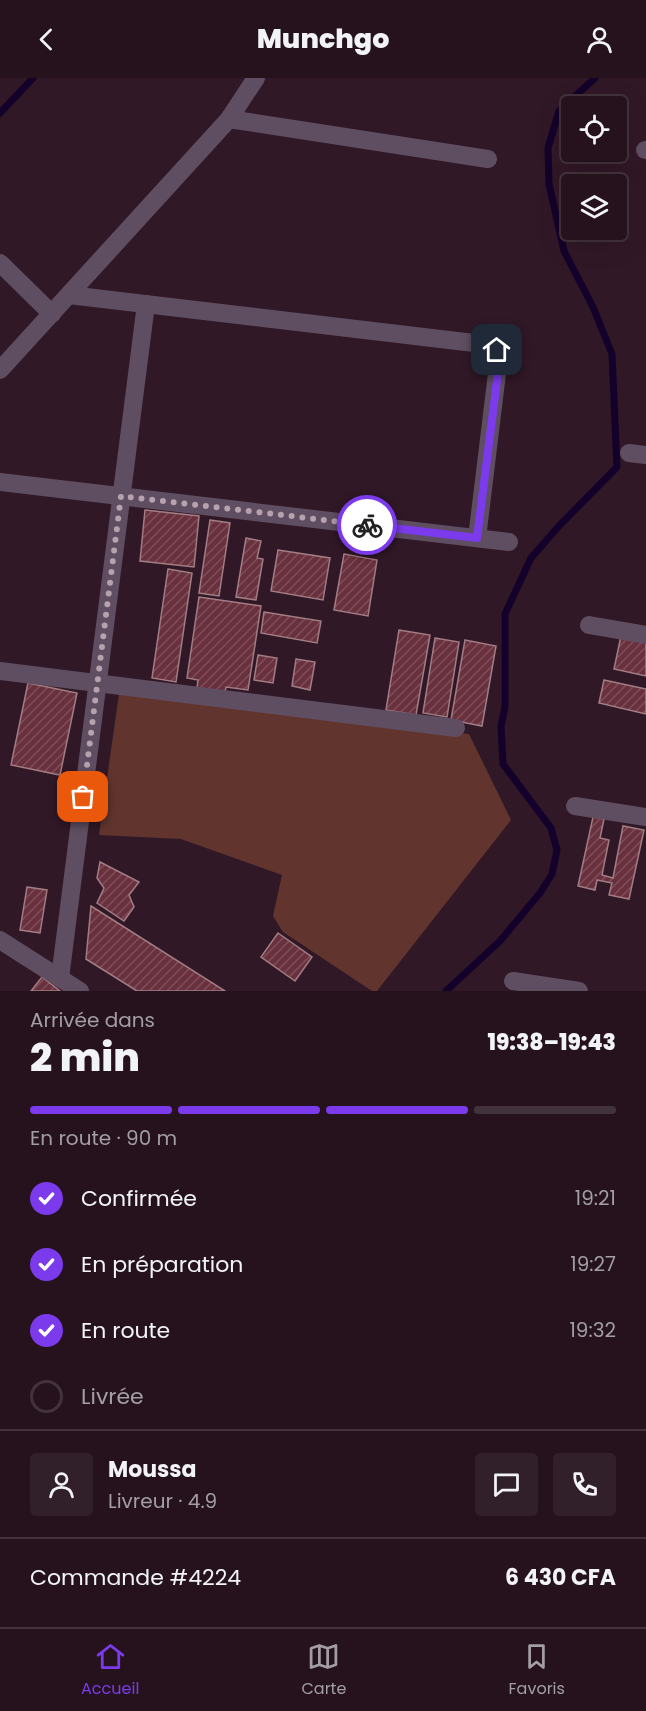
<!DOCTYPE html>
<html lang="fr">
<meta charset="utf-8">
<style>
body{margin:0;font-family:Poppins,sans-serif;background:#31202a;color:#f1f3f6;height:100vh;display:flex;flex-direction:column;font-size:22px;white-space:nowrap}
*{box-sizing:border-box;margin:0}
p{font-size:20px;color:#a39ea4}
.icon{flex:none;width:33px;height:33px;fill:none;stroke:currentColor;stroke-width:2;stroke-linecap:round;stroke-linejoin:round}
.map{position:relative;height:913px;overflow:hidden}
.sheet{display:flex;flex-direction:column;background:#25121d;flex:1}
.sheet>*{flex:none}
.buttons{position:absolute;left:561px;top:18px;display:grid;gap:12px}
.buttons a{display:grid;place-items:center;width:66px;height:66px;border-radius:6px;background:#25121d;box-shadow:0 6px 24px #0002,0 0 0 2px #42323b;font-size:30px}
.pin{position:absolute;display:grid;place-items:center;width:51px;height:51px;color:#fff;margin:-26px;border-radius:12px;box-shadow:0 3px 9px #0006}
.courier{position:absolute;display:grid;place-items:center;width:60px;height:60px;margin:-30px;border:4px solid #7c3aed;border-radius:50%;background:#fff;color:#222;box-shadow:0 2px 8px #0007}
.head em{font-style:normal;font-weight:800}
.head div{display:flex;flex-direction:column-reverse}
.head{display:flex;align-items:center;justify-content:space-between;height:102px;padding:0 30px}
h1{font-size:39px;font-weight:800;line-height:45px}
.bar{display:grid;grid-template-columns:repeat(4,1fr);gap:9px 6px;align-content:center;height:72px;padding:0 30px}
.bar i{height:8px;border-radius:4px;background:#42323b}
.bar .current{background:#7c3aed}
.bar p{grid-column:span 4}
.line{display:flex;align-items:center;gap:15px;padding:0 30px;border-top:2px solid #42323b}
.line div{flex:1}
.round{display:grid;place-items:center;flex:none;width:63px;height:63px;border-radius:6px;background:#31202a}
ol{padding:0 30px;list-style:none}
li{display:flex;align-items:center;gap:18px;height:66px}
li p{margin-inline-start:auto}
li .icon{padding:6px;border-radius:50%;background:#7c3aed;color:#fff;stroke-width:4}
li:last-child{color:#a39ea4}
li i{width:33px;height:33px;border:3px solid #42323b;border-radius:50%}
header{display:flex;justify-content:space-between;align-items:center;height:78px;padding:0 30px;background:#25121d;font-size:27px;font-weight:800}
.tab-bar{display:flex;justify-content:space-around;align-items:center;height:84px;border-top:2px solid #42323b;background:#25121d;font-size:16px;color:#a39ea4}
.tab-bar a{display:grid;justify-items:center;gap:3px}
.tab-bar .current{color:#7c3aed}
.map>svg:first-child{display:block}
</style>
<header><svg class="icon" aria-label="back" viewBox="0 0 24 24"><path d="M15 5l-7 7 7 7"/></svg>Munchgo<svg class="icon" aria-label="person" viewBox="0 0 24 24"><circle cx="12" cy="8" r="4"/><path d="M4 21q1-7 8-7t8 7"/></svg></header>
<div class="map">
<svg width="646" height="913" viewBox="0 0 646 913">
<defs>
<pattern id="building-hatch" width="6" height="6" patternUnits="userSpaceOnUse" patternTransform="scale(1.5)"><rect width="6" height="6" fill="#69303d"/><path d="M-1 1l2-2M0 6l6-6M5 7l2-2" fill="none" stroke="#7f4e5a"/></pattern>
</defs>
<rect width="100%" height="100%" fill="#311827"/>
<path fill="#61352e" d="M119,616l350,40 42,86 -134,171h-5l-89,-59 -10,-16 9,-41 -101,-36 -82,-4z"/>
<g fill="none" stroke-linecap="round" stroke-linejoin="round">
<g stroke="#14012b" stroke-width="7">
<path d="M0,35l33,-35"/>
<path d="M446,913l54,-50 40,-48 12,-19 5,-24 -6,-22 -48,-64 -2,-38 4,-19v-93l26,-56 28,-32 58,-59 -5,-113 -19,-47 -29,-56 -15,-67 -1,-36 11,-37 36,-33"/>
</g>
</g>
<g fill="url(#building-hatch)" stroke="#a27d83" stroke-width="1.5">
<path d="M145,432l54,6 -5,51 -54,-6z"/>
<path d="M210,442l20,3 -11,73 -20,-3z"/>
<path d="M246,460l15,3 -4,17 6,1 -7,41 -20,-3z"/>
<path d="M278,472l52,8 -7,42 -52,-9z"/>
<path d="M344,476l33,6 -9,56 -34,-6z"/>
<path d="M168,491l24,4 -16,109 -24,-4z"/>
<path d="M199,519l62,9 -13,84 -22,-3 -1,5 -28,-4 1,-8 -11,-2z"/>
<path d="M264,534l57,9 -4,22 -56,-10z"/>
<path d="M399,552l31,5 -14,80 -30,-5z"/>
<path d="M621,558l25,5v35l-32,-7z"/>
<path d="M435,560l24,4 -12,75 -24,-4z"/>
<path d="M465,562l31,6 -14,80 -31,-6z"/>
<path d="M258,577l19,3 -4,25 -19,-3z"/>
<path d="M296,581l19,3 -5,28 -18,-4z"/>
<path d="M604,602l42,9v25l-47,-11z"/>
<path d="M28,605l49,10 -17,82 -49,-10z"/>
<path d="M593,739l11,2 -4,19 9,2 -7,35 11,3 10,-52 21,4 -15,69 -20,-4 3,-12 -15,-3 -2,10 -17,-4z"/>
<path d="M100,784l39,20 -10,13 5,12 -10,14 -27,-18 7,-15 -7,-10z"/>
<path d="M27,809l20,3 -7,43 -20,-3z"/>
<path d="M91,828l134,85h-88l-51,-32z"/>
<path d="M278,855l34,24 -17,24 -34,-24z"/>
<path d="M42,899l18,14h-29z"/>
</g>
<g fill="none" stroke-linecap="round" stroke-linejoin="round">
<g stroke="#5f4e61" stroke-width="18">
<path d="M229,41l259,40"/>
<path d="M645,72h1"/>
<path d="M0,185l52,51"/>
<path d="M69,217l422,50 8,12 -22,181"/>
<path d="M0,292l229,-251 27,-41"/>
<path d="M629,375l17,2"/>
<path d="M0,404l509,60"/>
<path d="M589,547l57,10"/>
<path d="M0,593l456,57"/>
<path d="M575,728l71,11"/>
<path d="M0,862l80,51"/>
<path d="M60,900l86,-674"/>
<path d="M513,903l66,10"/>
</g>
</g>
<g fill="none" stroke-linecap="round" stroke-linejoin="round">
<path stroke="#b6a1ac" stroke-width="6" stroke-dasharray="0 10.8" d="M83,719l38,-301 246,29"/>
<path stroke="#7c3aed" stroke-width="8" d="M367,447l110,13 23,-181 -3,-7"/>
</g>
</svg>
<div class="buttons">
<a><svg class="icon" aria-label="locate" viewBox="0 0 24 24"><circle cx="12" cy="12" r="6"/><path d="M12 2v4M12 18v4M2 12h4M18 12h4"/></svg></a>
<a><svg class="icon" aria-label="layers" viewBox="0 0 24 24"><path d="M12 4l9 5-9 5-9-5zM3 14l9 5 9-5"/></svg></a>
</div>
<div class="pin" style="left:83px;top:719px;background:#ea580c"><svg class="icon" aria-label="bag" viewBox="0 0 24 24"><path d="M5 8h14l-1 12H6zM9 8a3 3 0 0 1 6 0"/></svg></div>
<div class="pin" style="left:497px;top:272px;background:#1f2937"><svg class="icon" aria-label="home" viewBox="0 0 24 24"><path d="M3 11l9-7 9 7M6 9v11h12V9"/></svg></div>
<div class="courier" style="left:367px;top:447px"><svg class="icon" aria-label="bike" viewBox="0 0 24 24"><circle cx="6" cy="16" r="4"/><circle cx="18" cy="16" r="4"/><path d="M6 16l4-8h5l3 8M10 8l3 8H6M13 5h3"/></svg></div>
</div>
<section class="sheet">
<div class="head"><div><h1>2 min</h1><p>Arrivée dans</p></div><em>19:38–19:43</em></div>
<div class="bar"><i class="current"></i><i class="current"></i><i class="current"></i><i></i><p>En route · 90 m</p></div>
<ol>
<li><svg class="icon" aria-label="check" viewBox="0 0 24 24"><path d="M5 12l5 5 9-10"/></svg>Confirmée<p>19:21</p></li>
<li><svg class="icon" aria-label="check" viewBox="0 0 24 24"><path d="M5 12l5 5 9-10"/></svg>En préparation<p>19:27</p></li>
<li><svg class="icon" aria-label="check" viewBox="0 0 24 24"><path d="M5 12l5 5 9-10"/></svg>En route<p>19:32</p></li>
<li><i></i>Livrée</li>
</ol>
<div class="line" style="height:108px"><a class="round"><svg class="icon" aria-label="person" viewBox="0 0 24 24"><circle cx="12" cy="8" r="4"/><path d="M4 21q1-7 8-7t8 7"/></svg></a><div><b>Moussa</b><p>Livreur · 4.9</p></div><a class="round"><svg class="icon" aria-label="chat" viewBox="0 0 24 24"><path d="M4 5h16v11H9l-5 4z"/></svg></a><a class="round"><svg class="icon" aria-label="phone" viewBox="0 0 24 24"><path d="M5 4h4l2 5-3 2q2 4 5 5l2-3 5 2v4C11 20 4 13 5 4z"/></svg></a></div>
<div class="line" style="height:78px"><div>Commande #4224</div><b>6 430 CFA</b></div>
</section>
<nav class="tab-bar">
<a class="current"><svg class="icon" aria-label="home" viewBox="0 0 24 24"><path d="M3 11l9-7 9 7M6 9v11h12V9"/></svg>Accueil</a>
<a><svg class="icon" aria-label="map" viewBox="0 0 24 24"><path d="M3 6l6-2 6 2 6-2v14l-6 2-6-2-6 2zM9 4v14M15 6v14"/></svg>Carte</a>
<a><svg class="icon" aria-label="saved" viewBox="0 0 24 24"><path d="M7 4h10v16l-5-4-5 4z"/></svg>Favoris</a>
</nav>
